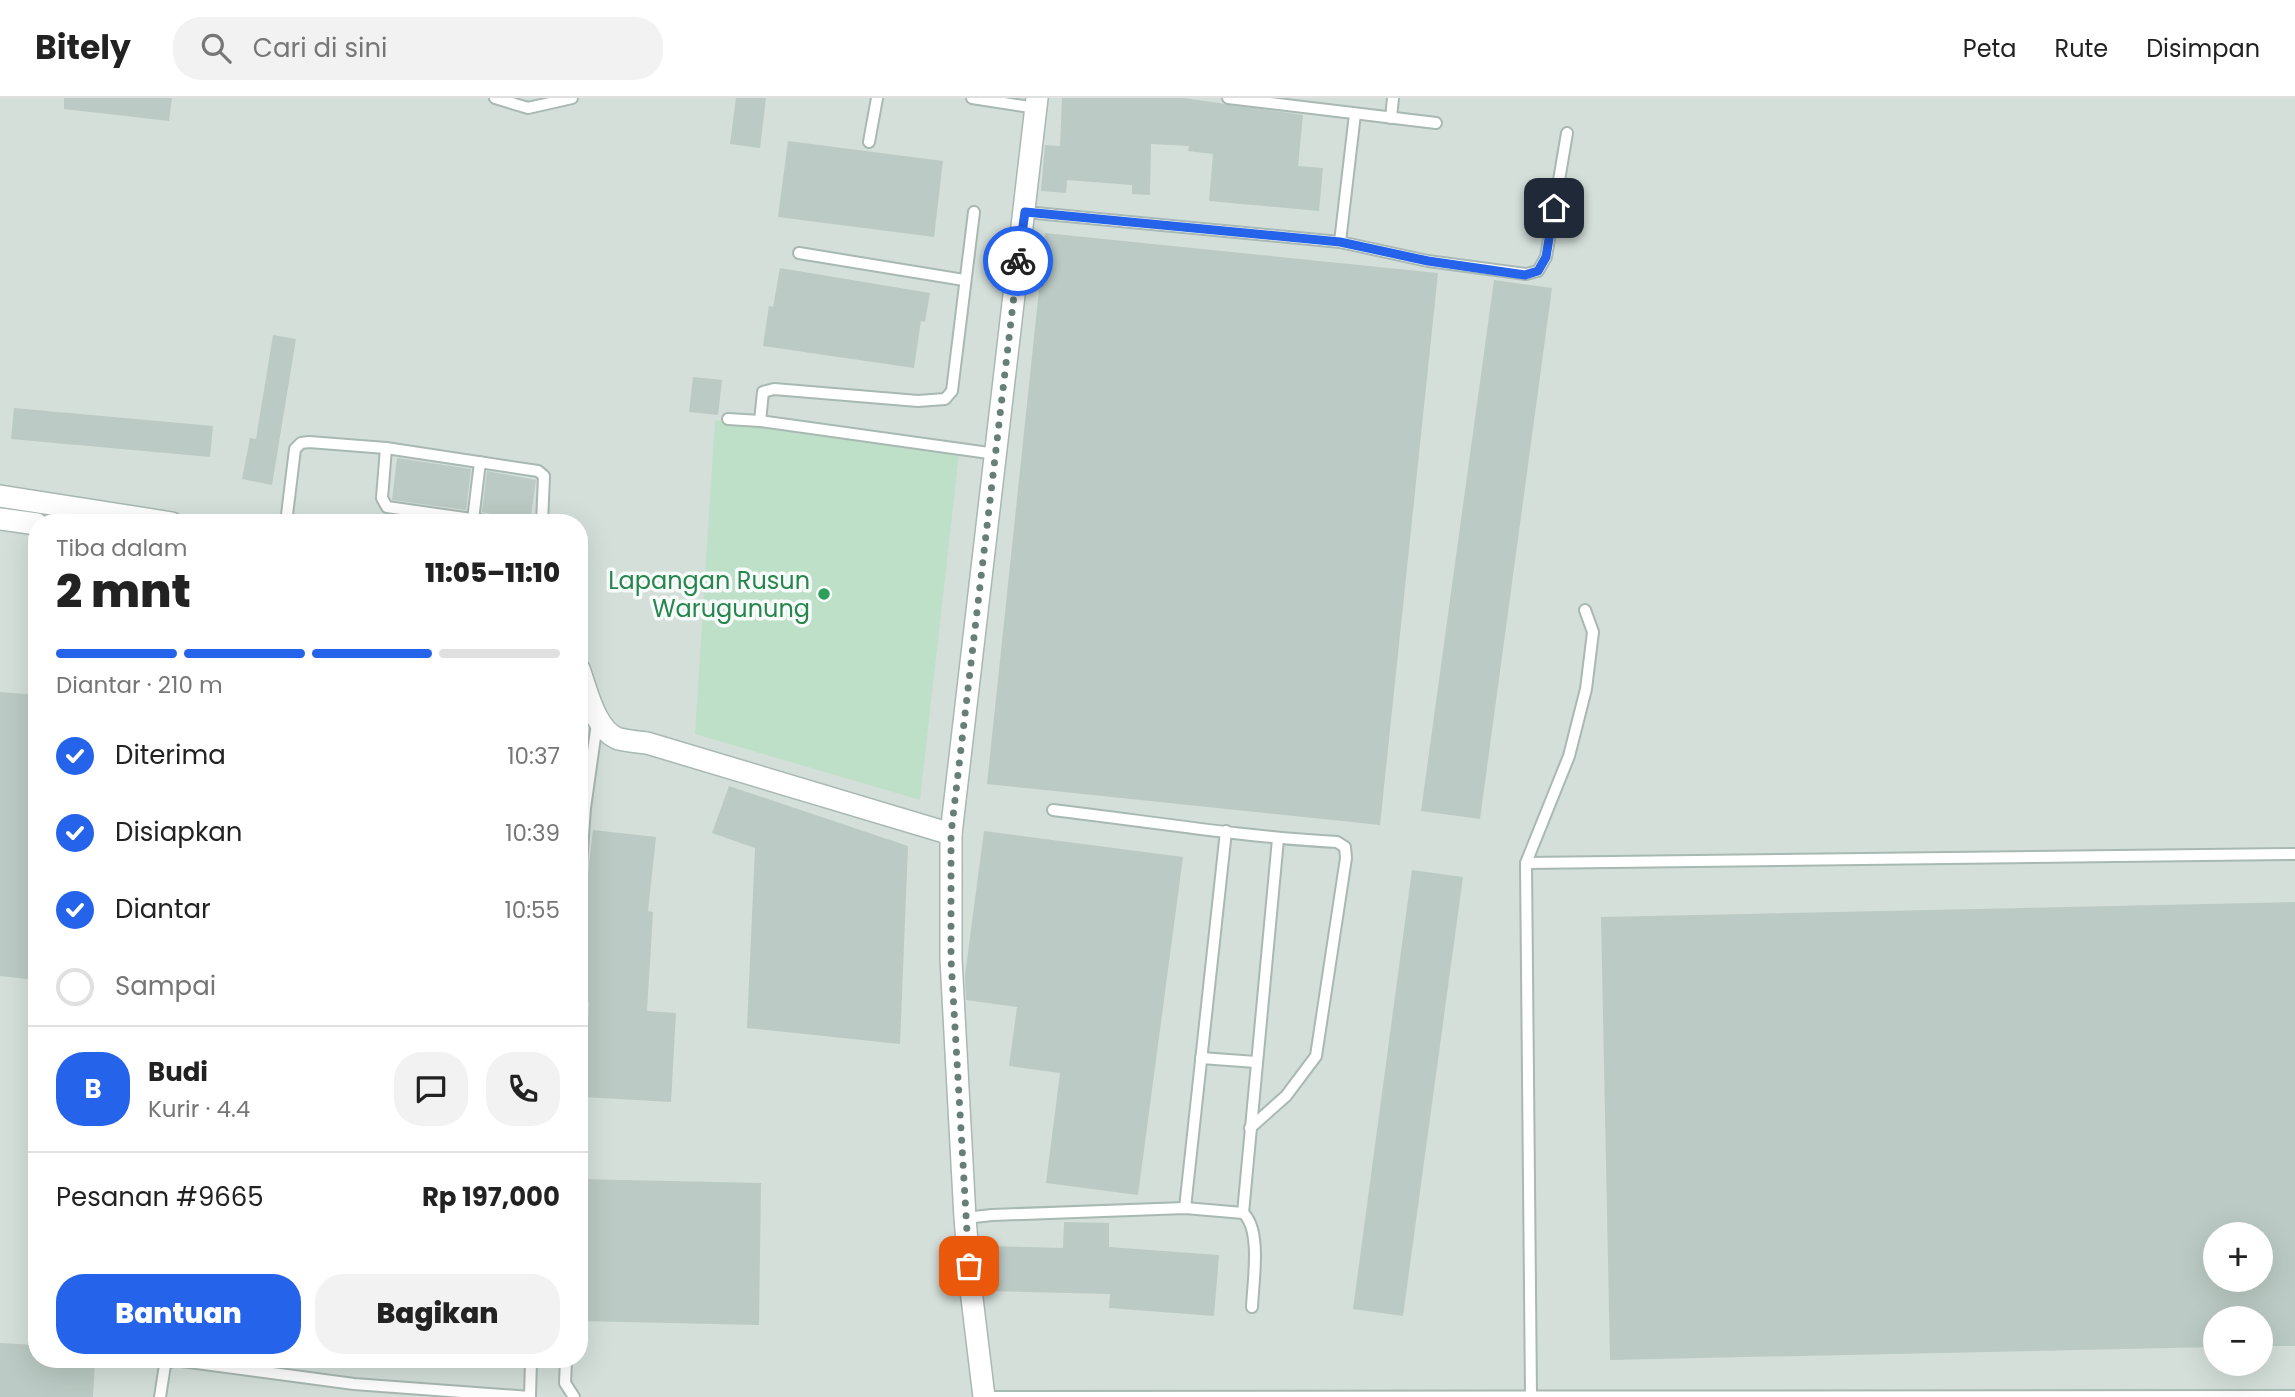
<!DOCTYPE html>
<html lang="id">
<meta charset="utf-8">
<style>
body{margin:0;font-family:Poppins,sans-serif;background:#f2f2f2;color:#222;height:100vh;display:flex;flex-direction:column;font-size:26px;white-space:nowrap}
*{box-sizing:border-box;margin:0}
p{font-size:23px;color:#767676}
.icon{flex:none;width:38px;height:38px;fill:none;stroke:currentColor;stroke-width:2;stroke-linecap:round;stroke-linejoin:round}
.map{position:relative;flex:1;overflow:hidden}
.drawer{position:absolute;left:28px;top:416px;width:560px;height:854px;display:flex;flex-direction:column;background:#fff;border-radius:28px;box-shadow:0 7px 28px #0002}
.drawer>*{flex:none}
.fabs{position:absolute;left:2203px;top:1124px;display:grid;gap:14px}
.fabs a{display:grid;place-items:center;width:70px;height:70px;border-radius:50%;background:#fff;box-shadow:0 7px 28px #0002;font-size:35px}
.pin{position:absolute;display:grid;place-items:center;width:60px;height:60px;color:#fff;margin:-30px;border-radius:14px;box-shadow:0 4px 10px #0006}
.courier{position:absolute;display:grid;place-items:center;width:70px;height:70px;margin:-35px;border:5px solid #2563eb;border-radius:50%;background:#fff;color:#222;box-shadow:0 2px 9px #0007}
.headline em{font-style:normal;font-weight:800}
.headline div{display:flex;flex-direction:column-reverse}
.headline{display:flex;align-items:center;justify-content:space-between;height:119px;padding:0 28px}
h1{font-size:46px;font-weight:800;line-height:52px}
.bar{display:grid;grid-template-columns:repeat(4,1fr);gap:10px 7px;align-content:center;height:84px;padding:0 28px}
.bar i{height:9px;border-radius:5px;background:#e0e0e0}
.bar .current{background:#2563eb}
.bar p{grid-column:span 4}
.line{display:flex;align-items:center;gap:18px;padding:0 28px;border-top:2px solid #e0e0e0}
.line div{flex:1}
.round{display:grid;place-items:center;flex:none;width:74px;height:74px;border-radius:28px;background:#f2f2f2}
ol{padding:0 28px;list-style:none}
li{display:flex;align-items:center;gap:21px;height:77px}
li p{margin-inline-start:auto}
li .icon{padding:7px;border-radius:50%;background:#2563eb;color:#fff;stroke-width:4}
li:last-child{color:#767676}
li i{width:38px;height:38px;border:4px solid #e0e0e0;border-radius:50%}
.cta{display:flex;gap:14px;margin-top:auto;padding:14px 28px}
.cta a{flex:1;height:80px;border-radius:28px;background:#2563eb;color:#fff;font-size:28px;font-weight:800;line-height:80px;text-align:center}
.cta a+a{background:#f2f2f2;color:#222}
header{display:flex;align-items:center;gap:42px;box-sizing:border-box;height:98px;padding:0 35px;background:#fff;border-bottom:2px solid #e0e0e0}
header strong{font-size:33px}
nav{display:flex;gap:38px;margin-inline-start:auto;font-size:24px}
.search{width:490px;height:63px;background:#f2f2f2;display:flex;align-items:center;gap:18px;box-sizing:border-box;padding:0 24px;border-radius:28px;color:#767676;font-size:26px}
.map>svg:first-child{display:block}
</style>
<header>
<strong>Bitely</strong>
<div class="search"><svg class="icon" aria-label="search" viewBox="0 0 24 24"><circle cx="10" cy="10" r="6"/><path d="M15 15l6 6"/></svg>Cari di sini</div>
<nav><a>Peta</a><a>Rute</a><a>Disimpan</a></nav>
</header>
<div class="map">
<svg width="2295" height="1299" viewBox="0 0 2295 1299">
<rect width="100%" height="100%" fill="#e6efeb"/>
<path fill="#d4dfda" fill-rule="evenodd" d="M0,0h2295v1299h-2295zM37,425h542v837h-542zM2216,1136h45v45h-45zM2216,1220h45v45h-45z"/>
<path fill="#bfe0c8" d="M715,322l244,34 -39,346 -225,-66z"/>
<g fill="#bbcac4" fill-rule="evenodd">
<path d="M64,0h108l-3,23 -105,-12z"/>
<path d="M736,0h30l-6,50 -30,-4z"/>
<path d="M1062,0h121l120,17 -5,51 25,2 -4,43 -110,-10 4,-47 -25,-3 1,-5 -38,-2 -1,51 -18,-1v-9l-65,-5 -1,13 -25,-2 4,-46 15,1z"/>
<path d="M788,43l155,20 -9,76 -156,-20z"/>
<path d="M1045,135l393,40 -58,552 -393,-41z"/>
<path d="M780,170l150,25 -5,29 -4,-1 -7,47 -151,-22 6,-40 4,1z"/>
<path d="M1494,182l58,8 -72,531 -59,-8z"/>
<path d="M273,237l23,4 -24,146 -30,-6 8,-41 6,1z"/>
<path d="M693,279l29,3 -4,35 -29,-3z"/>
<path d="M14,310l199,18 -3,31 -199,-18z"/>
<path d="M397,360l74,11 -5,41 -74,-10z"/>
<path d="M487,373l49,9 -6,43 -48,-11z"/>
<path d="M0,594l37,3v285l-37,-4z"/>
<path d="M729,688l179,60 -8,198 -153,-16 8,-180 -43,-15z"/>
<path d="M593,732l63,7 -8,74 5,1 -6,99 29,2 -5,89 -88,-5 6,-95 -10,-1v-17l5,-78z"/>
<path d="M984,733l199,26 -45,338 -92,-12 14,-110 -51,-7 8,-59 -51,-7 -1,-25z"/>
<path d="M1412,772l51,7 -60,439 -50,-7z"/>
<path d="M2295,804v444h-34v-28h-45v29l-606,13 -9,-443zM2216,1136h45v45h-45z"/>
<path d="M579,1081l182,4 -2,142 -180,-4z"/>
<path d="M1064,1124l45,1v24l110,8 -5,61 -105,-8 1,-14 -120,-3 1,-45 72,2z"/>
<path d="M0,1245l37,2v15h58l-2,37h-93z"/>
</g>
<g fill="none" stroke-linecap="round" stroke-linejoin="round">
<g stroke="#a8b8b2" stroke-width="14">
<g id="service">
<path d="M495,0l33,10 44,-10"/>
<path d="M972,0l64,10"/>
<path d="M1228,0l208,25"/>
<path d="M1391,20l2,-20"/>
<path d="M869,44l8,-44"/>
<path d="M1025,114l315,30 88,19 98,13 12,-3 8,-14 21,-124"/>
<path d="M1340,144l15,-128"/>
<path d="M799,155l165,27"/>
<path d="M728,321l32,2 236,33"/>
<path d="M760,323l3,-29 11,-3 144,12 27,-2 7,-8 22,-179"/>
<path d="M386,350l-4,50 5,9 113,16"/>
<path d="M473,422l7,-58"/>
<path d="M286,425l9,-74 6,-6 8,-1 77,6 152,23 6,5 -2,47"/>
<path d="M1053,712c94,11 189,27 284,32l8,5 1,11 -30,198 -30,40 -36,32"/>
<path d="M1526,765l43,-107 17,-67 7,-57 -8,-22"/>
<path d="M579,793l6,-83 12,-85"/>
<path d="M1201,960l55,4"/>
<path d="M1185,1110l41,-377"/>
<path d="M1243,1115l35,-374"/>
<path d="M965,1120l27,-3 193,-7 58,5c19,16 10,69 9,94"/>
<path d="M566,1262l-1,23 9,14"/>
<path d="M1531,1298l-5,-533 769,-9"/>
<path d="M160,1299l5,-32 9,-5 180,24 176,13"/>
<path d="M530,1299l1,-37"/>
<path d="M984,1299l1311,-1"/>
</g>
</g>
<g stroke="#a8b8b2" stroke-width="24">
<g id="minor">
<path d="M0,398l172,27"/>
<path d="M0,421l37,5"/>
<path d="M579,571c8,21 16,62 40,70 9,2 19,3 28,4l304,91"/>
<path d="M984,1299l-13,-107 -6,-72 -14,-259v-125l86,-736"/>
</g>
</g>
<use href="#service" stroke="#fff" stroke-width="10"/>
<use href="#minor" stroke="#fff" stroke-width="21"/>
</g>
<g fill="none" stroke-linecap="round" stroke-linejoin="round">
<path stroke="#687f78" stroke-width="7" stroke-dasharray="0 12.6" d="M969,1168l-18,-307v-125l67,-573"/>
<path stroke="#2563eb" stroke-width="9" d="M1018,163l7,-49 315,30 88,19 97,14 13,-4 8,-14 8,-49"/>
</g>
<circle fill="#2e9e5b" stroke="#f7fbf9" stroke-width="2.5" cx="824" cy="496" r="7"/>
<g text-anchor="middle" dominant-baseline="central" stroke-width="7" stroke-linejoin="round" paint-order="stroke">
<g font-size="24" fill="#27864d" stroke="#f7fbf9" text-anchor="end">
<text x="810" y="482">Lapangan Rusun<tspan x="810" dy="28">Warugunung</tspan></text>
</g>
</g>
</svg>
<div class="fabs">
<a>+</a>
<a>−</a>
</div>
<div class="pin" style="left:969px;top:1168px;background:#ea580c"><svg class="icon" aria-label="bag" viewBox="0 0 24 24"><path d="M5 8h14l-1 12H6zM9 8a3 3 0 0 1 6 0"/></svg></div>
<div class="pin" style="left:1554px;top:110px;background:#1f2937"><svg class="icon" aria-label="home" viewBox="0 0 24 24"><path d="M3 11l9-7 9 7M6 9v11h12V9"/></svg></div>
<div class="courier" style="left:1018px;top:163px"><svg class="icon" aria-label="bike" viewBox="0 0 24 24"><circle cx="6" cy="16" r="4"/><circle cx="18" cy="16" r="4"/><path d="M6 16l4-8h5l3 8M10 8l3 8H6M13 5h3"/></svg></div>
<section class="drawer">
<div class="headline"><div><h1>2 mnt</h1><p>Tiba dalam</p></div><em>11:05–11:10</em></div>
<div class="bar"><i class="current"></i><i class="current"></i><i class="current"></i><i></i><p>Diantar · 210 m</p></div>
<ol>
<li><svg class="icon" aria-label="check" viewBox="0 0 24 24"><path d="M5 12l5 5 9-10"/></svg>Diterima<p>10:37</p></li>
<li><svg class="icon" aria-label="check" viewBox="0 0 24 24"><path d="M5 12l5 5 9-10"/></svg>Disiapkan<p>10:39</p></li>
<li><svg class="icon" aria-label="check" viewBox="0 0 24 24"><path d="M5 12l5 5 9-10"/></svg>Diantar<p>10:55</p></li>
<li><i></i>Sampai</li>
</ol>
<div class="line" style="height:126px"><b class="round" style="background:#2563eb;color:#fff">B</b><div><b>Budi</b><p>Kurir · 4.4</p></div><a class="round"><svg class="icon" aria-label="chat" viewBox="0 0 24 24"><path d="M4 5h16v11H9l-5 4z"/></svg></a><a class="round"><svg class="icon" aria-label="phone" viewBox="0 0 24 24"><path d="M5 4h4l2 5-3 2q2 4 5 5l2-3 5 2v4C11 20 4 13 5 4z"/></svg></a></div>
<div class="line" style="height:91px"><div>Pesanan #9665</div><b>Rp 197,000</b></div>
<div class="cta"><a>Bantuan</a><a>Bagikan</a></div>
</section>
</div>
